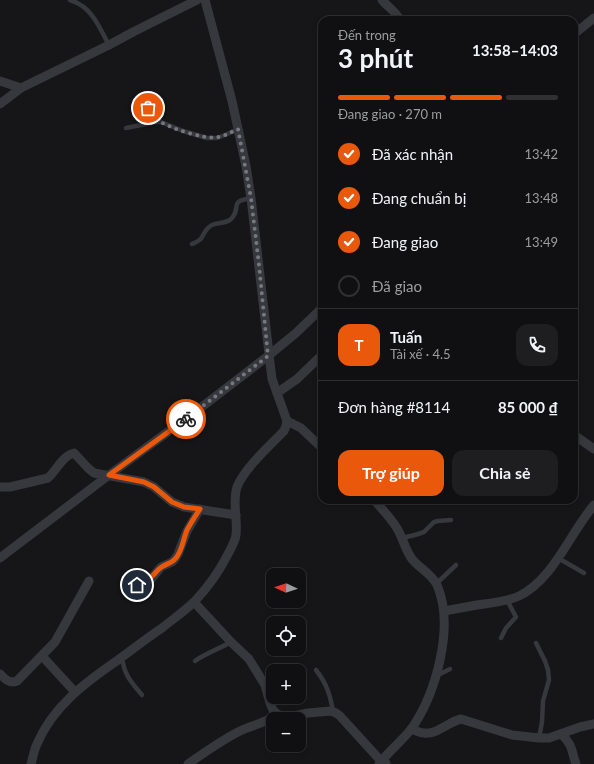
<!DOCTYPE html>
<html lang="vi">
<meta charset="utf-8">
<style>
body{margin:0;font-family:Lato,sans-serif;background:#1e1e20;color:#f1f3f6;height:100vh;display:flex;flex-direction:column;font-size:15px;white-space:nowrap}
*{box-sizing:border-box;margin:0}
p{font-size:13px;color:#9c9d9f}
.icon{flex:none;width:22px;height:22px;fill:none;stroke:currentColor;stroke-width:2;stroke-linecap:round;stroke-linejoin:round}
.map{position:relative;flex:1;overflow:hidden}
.details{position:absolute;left:318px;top:16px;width:260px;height:488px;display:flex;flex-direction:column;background:#101012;border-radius:12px;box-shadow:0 2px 6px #0003,0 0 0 1px #303032}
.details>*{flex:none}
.needle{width:26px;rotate:273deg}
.tools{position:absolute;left:266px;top:568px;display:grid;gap:8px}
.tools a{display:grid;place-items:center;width:40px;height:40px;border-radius:8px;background:#101012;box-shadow:0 2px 6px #0003,0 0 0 1px #303032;font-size:20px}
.pin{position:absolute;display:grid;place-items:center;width:34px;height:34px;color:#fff;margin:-17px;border:2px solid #fff;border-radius:50%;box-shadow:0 1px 4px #0007}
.courier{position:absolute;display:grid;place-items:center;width:40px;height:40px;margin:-20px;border:3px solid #ea580c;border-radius:50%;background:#fff;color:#222;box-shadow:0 1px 5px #0007}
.headline em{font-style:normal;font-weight:700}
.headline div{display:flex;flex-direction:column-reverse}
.headline{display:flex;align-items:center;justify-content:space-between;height:68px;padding:0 20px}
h1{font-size:26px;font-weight:700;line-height:30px}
.bar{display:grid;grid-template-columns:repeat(4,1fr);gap:6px 4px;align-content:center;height:48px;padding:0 20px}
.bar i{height:5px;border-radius:3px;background:#303032}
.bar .active{background:#ea580c}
.bar p{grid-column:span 4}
.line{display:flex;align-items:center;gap:10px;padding:0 20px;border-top:1px solid #303032}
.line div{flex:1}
.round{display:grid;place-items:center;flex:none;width:42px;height:42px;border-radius:12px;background:#1e1e20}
ol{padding:0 20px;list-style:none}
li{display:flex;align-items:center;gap:12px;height:44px}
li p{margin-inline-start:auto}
li .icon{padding:4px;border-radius:50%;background:#ea580c;color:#fff;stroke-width:4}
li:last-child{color:#9c9d9f}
li i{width:22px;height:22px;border:2px solid #303032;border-radius:50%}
.action{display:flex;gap:8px;margin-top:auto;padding:8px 20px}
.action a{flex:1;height:46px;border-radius:12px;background:#ea580c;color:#fff;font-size:16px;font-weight:700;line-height:46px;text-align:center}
.action a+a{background:#1e1e20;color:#f1f3f6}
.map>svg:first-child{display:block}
</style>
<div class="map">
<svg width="594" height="764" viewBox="0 0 594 764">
<rect width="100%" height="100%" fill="#161618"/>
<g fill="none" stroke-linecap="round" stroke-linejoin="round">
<g stroke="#37383d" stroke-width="4.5">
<path d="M70,0c3,1 6,2 9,4 15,8 22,27 30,41"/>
<path d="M148,108l13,14"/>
<path d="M126,128l30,-6h5l22,9 24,7h10l8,-3 13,-6"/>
<path d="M192,244c4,-2 8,-3 10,-7 3,-5 4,-9 10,-12 7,-3 15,-1 20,-7 10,-12 -4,-16 19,-20"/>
<path d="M402,538l13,-3 9,-3 10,-10 4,-1 13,-1"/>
<path d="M558,558l26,15"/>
<path d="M436,584l20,-19"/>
<path d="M501,638l5,-10 10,-11 -9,-17"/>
<path d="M536,643l9,18 3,9 1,10 -6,21 -1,21 -3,16"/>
<path d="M122,657c2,18 9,25 20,38"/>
<path d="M195,661c11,-8 24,-12 36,-19"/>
<path d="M316,670c11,14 14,25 17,41"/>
<path d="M436,676l14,-7"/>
</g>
<g stroke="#37383d" stroke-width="9">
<path d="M382,0c5,6 16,14 18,20"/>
<path d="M574,34l20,-16"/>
<path d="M0,81l21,7"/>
<path d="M0,104l21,-16 88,-43 26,-14 62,-31"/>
<path d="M277,393l20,-14 25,-24"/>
<path d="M287,421l14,7 21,20"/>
<path d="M574,435l20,14"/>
<path d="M0,487h10l38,-9c9,-8 14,-22 26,-25l14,15 6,5 50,9 10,5 18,15 12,5 52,8"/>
<path d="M374,500c9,10 21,22 26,34 4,8 6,17 12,25 7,9 20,15 25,26 18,41 -1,108 -25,143 -10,13 -23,23 -33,36"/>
<path d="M0,558l109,-83 94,-69 65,-50 28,-23 26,-25"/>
<path d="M128,588l17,-5 6,-4 10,-12 11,-5 3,-3 3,-5 9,-23 13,-22"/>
<path d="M194,602l37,40 18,17 16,26 5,18 3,7 4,4 5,2h12l14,-3 23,-2 5,2 4,3 41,45 5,2"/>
<path d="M444,611c11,-2 22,-4 33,-6 14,-2 29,-3 42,-9 34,-16 51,-63 75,-91"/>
<path d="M42,656l33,36"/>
<path d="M0,674c5,5 9,10 17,7l38,-39 34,-61"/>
<path d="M411,729c4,1 8,4 13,4 13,2 24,-11 37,-14l51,16 27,3h10l31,-11 14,-3"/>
<path d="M561,734c12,11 10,16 15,30"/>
<path d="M31,764c2,-7 3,-14 6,-20 16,-38 49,-62 81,-84 15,-11 29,-22 44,-32 11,-9 23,-17 33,-27 14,-15 24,-29 33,-47 3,-6 7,-12 8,-19 2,-16 -4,-33 1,-48 7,-18 33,-42 47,-56l2,-5 1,-5 -15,-42 -1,-8 -20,-173 -5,-32 -14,-65 -27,-101"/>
<path d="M188,764c17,-12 34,-24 52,-33 13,-6 26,-8 37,-17"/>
</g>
</g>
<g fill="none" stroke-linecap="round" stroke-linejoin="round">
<path stroke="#757880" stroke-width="4" stroke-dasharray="0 7.2" d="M148,108c4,5 9,10 13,14 11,7 45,18 57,15 7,-1 13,-5 20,-8l13,69 8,67 9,91 -82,63"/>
<path stroke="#ea580c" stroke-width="5" d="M137,585c13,-4 14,-8 22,-16 5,-5 12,-5 16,-10 7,-7 8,-19 12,-29 4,-7 8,-14 13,-21l-16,-2 -12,-5 -18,-15 -10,-5 -35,-7 77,-56"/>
</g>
</svg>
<div class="tools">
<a><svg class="needle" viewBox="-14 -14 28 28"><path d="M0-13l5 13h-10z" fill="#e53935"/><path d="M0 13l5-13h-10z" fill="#9c9d9f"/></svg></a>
<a><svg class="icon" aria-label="locate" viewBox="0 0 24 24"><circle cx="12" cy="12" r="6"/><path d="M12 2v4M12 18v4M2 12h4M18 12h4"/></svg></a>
<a>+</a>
<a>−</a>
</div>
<div class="pin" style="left:148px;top:108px;background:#ea580c"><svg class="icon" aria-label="bag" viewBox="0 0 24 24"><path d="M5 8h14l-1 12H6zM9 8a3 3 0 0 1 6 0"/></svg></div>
<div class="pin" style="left:137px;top:585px;background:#1f2937"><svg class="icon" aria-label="home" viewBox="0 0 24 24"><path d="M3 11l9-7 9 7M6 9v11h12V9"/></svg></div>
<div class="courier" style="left:186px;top:419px"><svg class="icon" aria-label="bike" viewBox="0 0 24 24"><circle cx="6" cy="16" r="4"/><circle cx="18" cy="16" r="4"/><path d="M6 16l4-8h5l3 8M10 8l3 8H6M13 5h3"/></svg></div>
<section class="details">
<div class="headline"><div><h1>3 phút</h1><p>Đến trong</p></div><em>13:58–14:03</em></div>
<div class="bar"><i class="active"></i><i class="active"></i><i class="active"></i><i></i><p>Đang giao · 270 m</p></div>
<ol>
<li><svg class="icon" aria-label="check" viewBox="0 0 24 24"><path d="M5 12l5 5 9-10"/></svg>Đã xác nhận<p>13:42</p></li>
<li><svg class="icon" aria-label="check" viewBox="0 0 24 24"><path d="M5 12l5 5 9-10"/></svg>Đang chuẩn bị<p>13:48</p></li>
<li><svg class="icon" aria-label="check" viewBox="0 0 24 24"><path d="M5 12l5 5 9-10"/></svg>Đang giao<p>13:49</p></li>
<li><i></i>Đã giao</li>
</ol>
<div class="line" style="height:72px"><b class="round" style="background:#ea580c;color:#fff">T</b><div><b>Tuấn</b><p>Tài xế · 4.5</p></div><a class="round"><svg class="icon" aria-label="phone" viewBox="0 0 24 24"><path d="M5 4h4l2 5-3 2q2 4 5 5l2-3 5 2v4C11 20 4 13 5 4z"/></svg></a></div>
<div class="line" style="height:52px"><div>Đơn hàng #8114</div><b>85 000 ₫</b></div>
<div class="action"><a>Trợ giúp</a><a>Chia sẻ</a></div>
</section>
</div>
